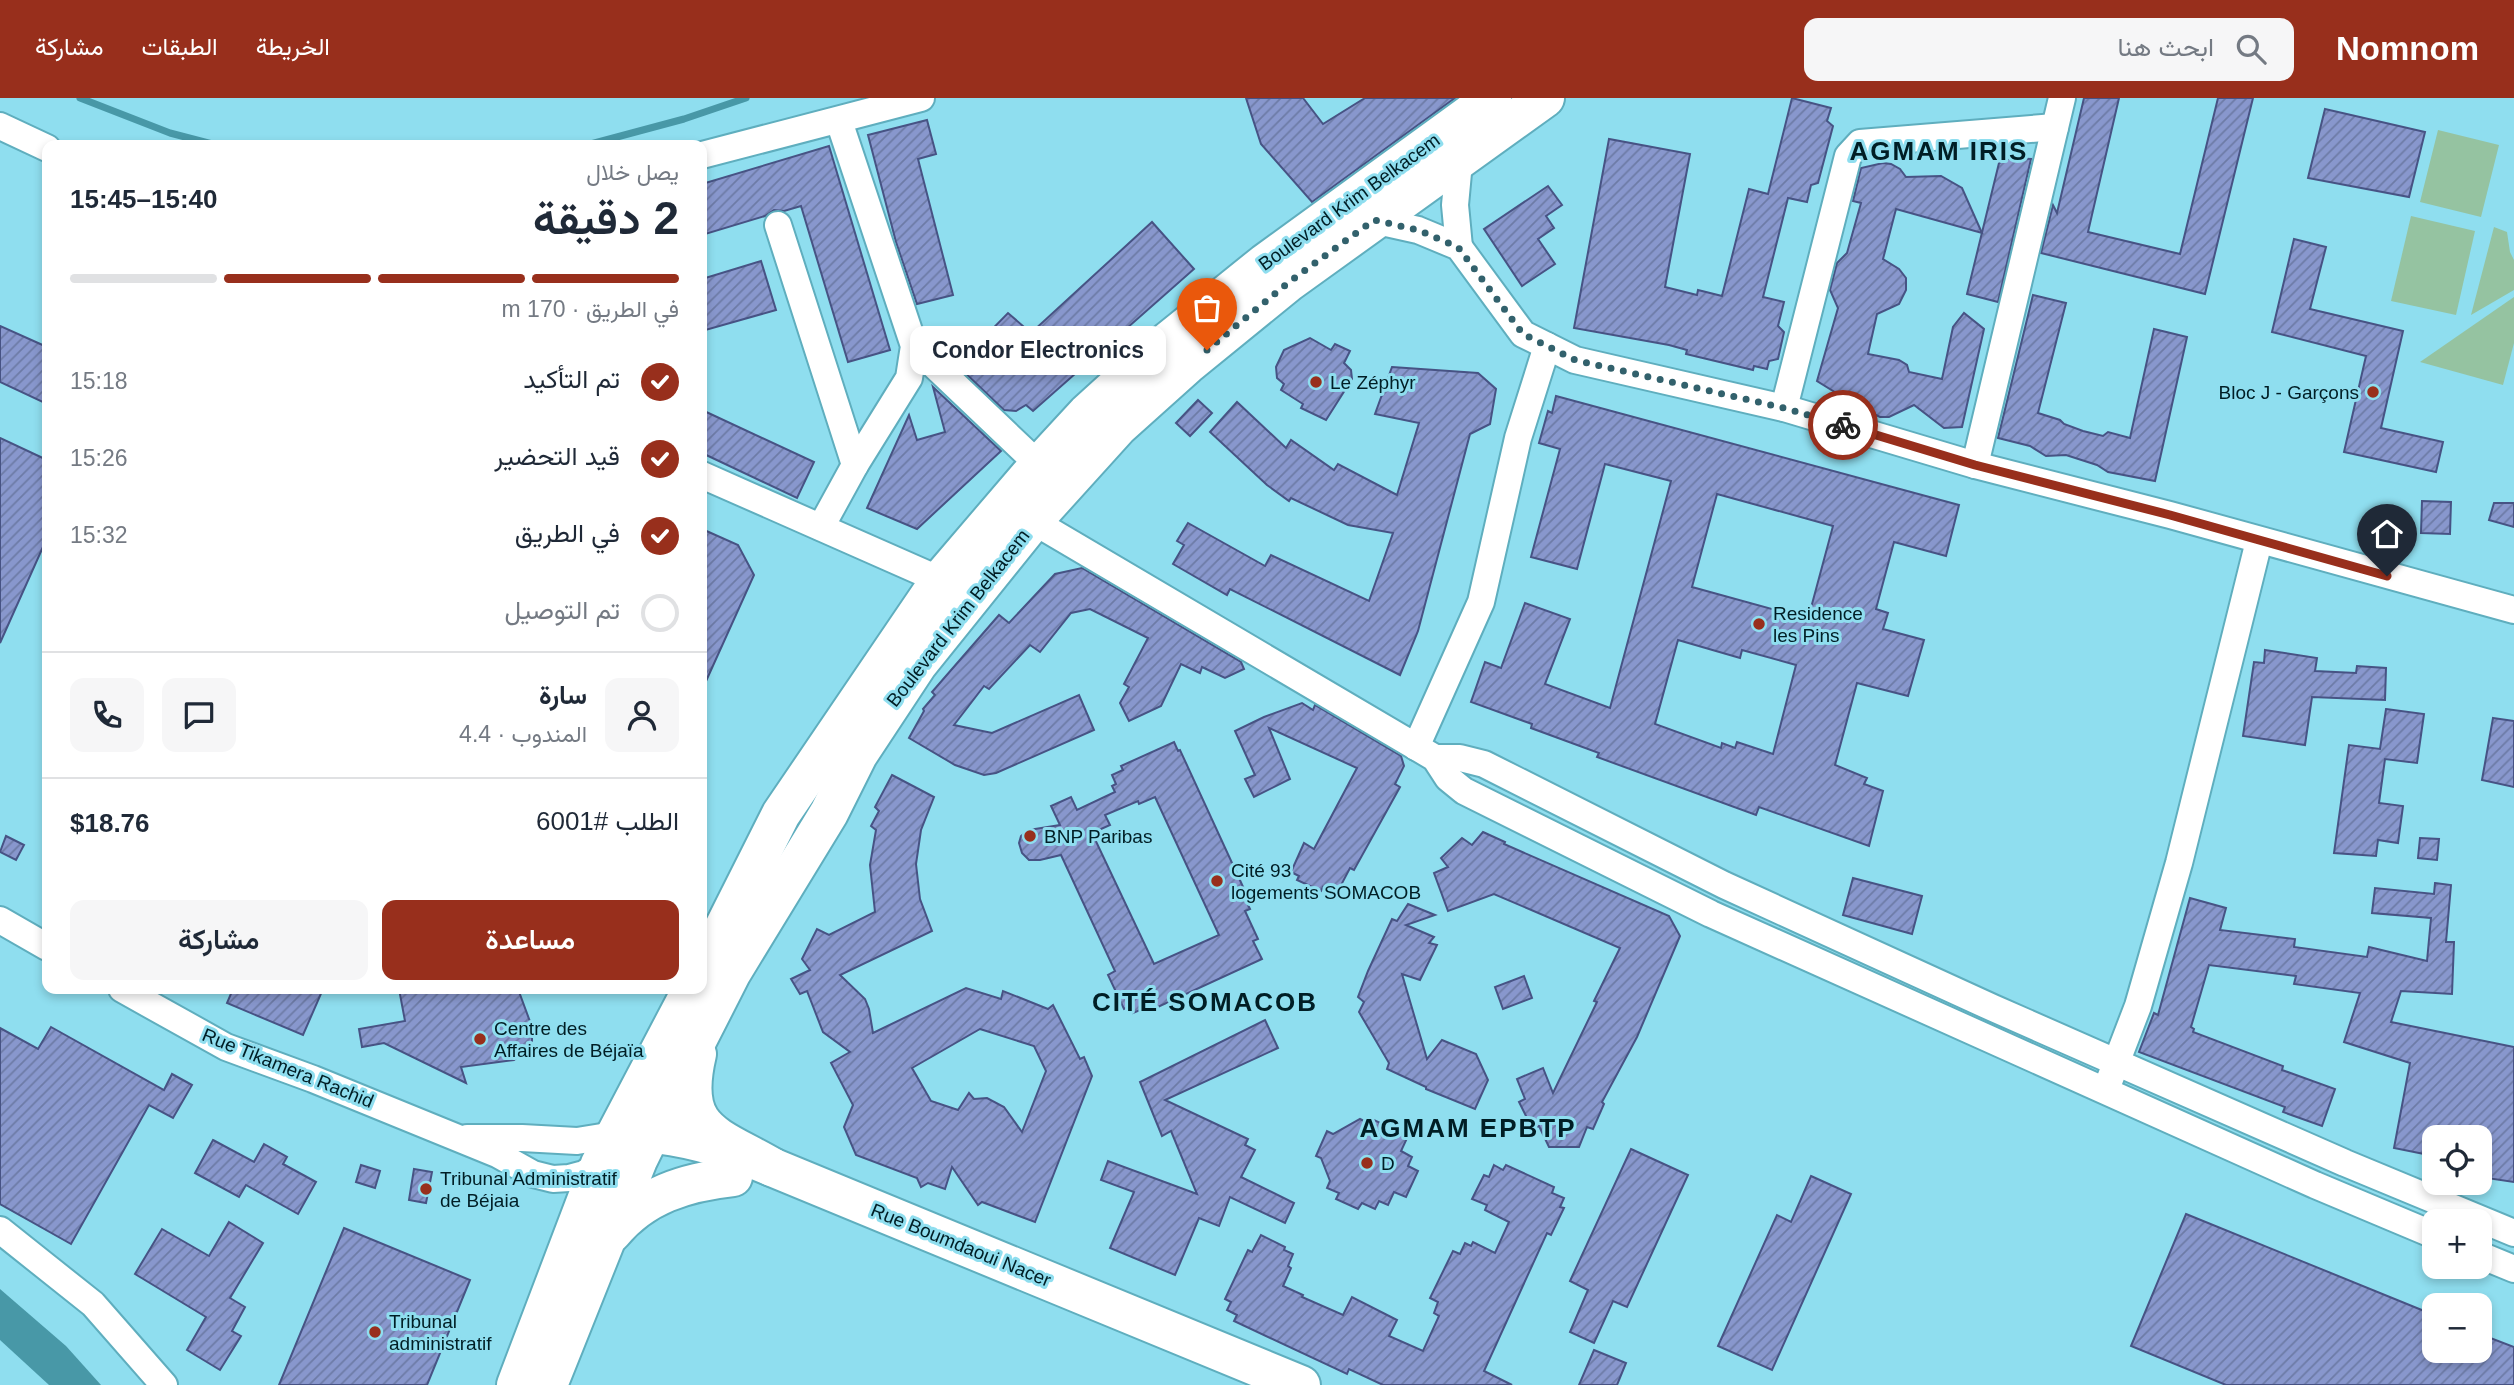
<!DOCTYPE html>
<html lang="ar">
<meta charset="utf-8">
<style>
body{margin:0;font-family:Arial,Vazirmatn,sans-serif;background:#f6f6f7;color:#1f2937;direction:rtl;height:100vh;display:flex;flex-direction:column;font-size:26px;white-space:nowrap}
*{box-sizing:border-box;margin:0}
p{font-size:23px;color:#747a83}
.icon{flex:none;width:38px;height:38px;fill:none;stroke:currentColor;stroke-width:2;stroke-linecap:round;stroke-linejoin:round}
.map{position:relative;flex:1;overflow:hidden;direction:ltr}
.details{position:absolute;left:42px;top:42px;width:665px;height:854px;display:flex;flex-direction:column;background:#fff;border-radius:14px;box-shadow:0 4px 10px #0003;direction:rtl}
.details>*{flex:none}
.buttons{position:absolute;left:2422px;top:1027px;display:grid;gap:14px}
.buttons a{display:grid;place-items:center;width:70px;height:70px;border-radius:14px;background:#fff;box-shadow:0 4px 10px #0003;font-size:35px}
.pin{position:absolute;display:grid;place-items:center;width:60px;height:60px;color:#fff;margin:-72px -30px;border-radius:50% 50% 50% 0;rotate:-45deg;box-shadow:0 0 7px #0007}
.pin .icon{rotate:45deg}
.courier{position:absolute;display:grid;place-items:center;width:70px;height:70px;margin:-35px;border:5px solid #982f1c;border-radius:50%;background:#fff;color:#222;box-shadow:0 2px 9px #0007}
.bubble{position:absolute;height:49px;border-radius:14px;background:#fff;box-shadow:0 4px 10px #0003;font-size:23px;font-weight:600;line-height:49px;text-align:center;direction:rtl}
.headline em{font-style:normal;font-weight:600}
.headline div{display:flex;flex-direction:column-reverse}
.headline{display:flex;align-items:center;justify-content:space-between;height:119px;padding:0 28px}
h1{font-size:46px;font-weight:600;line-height:52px}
.bar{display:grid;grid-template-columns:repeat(4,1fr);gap:10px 7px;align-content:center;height:84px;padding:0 28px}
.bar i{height:9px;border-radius:5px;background:#e0e1e3}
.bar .on{background:#982f1c}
.bar p{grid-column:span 4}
.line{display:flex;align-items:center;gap:18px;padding:0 28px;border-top:2px solid #e0e1e3}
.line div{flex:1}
.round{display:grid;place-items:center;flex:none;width:74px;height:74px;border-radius:14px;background:#f6f6f7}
ol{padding:0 28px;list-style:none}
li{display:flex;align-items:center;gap:21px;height:77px}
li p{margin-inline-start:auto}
li .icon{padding:7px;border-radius:50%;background:#982f1c;color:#fff;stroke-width:4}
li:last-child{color:#747a83}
li i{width:38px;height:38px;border:4px solid #e0e1e3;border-radius:50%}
.primary-button{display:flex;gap:14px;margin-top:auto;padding:14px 28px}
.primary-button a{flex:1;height:80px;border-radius:14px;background:#982f1c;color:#fff;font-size:28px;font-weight:600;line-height:80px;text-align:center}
.primary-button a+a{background:#f6f6f7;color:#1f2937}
header{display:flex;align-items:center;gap:42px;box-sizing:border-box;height:98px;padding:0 35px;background:#982f1c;color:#fff}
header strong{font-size:33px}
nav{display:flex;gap:38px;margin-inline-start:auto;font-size:24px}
.search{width:490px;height:63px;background:#f6f6f7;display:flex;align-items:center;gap:18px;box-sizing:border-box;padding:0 24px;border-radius:14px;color:#747a83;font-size:26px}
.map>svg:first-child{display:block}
</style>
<header>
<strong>Nomnom</strong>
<div class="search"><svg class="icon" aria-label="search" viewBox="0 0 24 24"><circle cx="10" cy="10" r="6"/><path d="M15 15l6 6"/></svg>ابحث هنا</div>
<nav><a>الخريطة</a><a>الطبقات</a><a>مشاركة</a></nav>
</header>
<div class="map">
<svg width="2514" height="1287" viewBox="0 0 2514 1287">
<defs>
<pattern id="building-hatch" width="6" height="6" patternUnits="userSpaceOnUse" patternTransform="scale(1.75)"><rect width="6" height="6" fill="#8897cd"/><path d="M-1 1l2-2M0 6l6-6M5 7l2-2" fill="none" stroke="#6d7ba6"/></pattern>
</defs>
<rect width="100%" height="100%" fill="#8fdeef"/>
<g fill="#95c3a1">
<path d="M2438,32l61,15 -18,72 -61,-15z"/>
<path d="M2411,118l64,15 -19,84 -65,-14z"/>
<path d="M2494,129l13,5 3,20 4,8v30l-43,25z"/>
<path d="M2514,199v46l-11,42 -83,-23z"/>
</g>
<path fill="#4898a7" d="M0,1191l66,57 35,39h-52l-49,-45z"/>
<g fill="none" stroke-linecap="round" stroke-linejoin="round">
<g stroke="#4898a7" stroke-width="7">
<path d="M80,0l90,35 46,12"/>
<path d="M587,47l97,-26 62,-21"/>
</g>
</g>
<g fill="url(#building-hatch)" stroke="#475384" stroke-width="2" fill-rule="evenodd">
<path d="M1246,0h57l20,26 42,-26h90l-143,104 -51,-58z"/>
<path d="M1792,0l39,10 -4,13 6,5 -15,57 -7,2 -4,17 -19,-4 -25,99 21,5 -6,24 6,6 -6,27 -9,2 -2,8 -13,-3 -1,4 -67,-16 1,-4 -18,-5 -95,-17 35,-189 81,15 -25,133 32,8 1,-5 24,6 27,-107 19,5z"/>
<path d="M2084,0h35l-31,134 92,22 38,-156h35l-48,196 -164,-41 12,-48 4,8z"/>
<path d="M2325,11l100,23 -16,65 -101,-19z"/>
<path d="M927,22l9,34 -18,5 35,136 -36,9 -21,-62 -28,-107z"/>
<path d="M829,48l61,204 -42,12 -47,-156 -17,5 -10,-1 -9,6 -63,19v-51z"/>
<path d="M2010,60l21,1 -33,143 -31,-8 32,-131z"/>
<path d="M1883,65l8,1 9,5 6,8 35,-1 21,12 20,45 -86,-24 -13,50 16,10 7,9v12l-7,14 -22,10 -9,40 31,6 8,5 2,7 33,7 11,-52 11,-14 20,16 -22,98 -18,1 -30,-23 -25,12h-9l-17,-8 -6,-15h-19l-21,-13 21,-73 -8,-18 7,-27 10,-10 14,-50 -8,-2 8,-33z"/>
<path d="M1548,88l14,19 -16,11 8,12 -16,11 17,25 -33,22 -38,-57z"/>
<path d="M1152,124l42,47 -161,142 -7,-6 -10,6 -12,-1 -44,-42 4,-3 -4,-3 48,-49 23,20z"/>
<path d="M2294,141l32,8 -16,62 93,22 -22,97 62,14 -7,30 -92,-20 22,-96 -94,-24z"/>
<path d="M761,163l15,49 -74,21v-52z"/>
<path d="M2033,197l33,8 -28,110 22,7 4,4 19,7 20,5 5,-4 22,6 24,-109 33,8 -32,144 -47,-9 -11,-7 -31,-10 -20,1 -16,-10 -32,-8z"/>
<path d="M0,228l47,21v57l-47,-22z"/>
<path d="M1310,240l21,12 4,-6 15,7 -6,12 7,7 1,9 -26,41 -25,-12 2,-4 -22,-14 3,-6 -7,-6 -1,-11 8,-17z"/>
<path d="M1392,269l86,6 18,16 -6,35 -20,10 -52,197 -18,44 -170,-86 -3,6 -54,-31 11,-19 -7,-4 11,-18 77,43 6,-11 98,46 24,-68 -45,-8 -57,-27 -2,3 -22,-16 -57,-53 27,-30 49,46 5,-8 43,30 4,-6 59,31 22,-72 -44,-9z"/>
<path d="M933,289l68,64 -84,78 -50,-21 42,-93 8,25 28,-8z"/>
<path d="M1556,298l403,109 -13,51 -52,-14 -18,67 12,4 -5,16 41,11 -16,56 -51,-13 -22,82 32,13 -3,6 19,7 -14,55 -110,-39 -3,8 -159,-58 2,-4 -68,-25 1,-4 -61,-22 14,-40 16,6 24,-65 45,16 -25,65 65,24 61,-227 -66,-17 -28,105 -46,-12 29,-108 -21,-6 9,-32 4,2zM1717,396l116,32 -25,93 -116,-32zM1678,542l62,18 2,-8 54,15 -23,89 -36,-12 -2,6 -13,-5 -1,5 -66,-24z"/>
<path d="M1198,302l14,13 -22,23 -14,-13z"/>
<path d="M702,312l112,52 -17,36 -95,-45z"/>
<path d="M0,340l47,22v78l-47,105z"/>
<path d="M2422,403l29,1 -1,32 -29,-1z"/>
<path d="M2494,405h20v24l-25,-7z"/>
<path d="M702,431l36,16 16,30 -52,115z"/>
<path d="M1082,470l159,94 3,7 -19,9 -23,-11 -2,6 -19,-9 -20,42 -32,15 -9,-18 9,-16 -5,-3 24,-46 -58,-29 -19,4 -31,39 -10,-7 -41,44 -5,-3 -30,39 38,8 87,-38 15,35 -98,43 -12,2 -29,-10 -46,-27 15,-27 -1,-2 12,-14 -3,-3 67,-77 10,8 46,-49z"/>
<path d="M2265,552l52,8 -2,13 41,2 1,-7 29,2 -1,32 -73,-3 -7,48 -62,-9 11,-74 10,1z"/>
<path d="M1302,605l11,7 2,-5 86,51 3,10 -9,18 5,3 -46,83 -4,-2 -11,21 -6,-3 -2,6 -8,-5 -2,4 -24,-11 2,-4 -8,-4 13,-29 10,6 43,-81 -88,-40 21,51 -36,18 -9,-18 10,-4 -20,-44 29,-14z"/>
<path d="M2386,611l38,5 -7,49 -32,-4 -6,44 24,3 -5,37 -20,-3 -2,16 -42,-3 15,-108 31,4z"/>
<path d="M2493,620l21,3v66l-32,-7z"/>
<path d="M1174,644l4,9 2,-1 70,152 -3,1 3,6 -5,2 13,28 -5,2 9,18 -115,53 -2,-4 -12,5 -3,-7 -6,3 -16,-34 7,-4 -54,-116 -21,5h-11l-7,-7 -3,-10 2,-7 8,-6 31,-5 -9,-19 20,-9 6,13 38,-18 -3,-6 4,-2 -4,-9 11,-5 -2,-4zM1155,699l64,138 -65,29 -62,-131 18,-8 -5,-10 33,-14 1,3z"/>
<path d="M892,677l42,22 -13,33 -5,34 4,35 12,32 -92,44 25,24 4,10 4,24 93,-45 35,11 2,-8 45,18 5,-4 27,54 4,-2 8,19 -57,146 -53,-20 -4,3 -26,-38 -7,22 -17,-6 -7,4 -4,-9 -61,-23 -12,-28 9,-22 -22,-42 19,-11 -27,-20 -16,-41 -7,3 -9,-15 19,-9 -8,-11 15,-30 12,6 46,-23 -5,-47 6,-35 -5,-4 8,-15 -4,-4zM980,931l54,17 12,25 -24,61 -18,-25 -17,-9 -13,1 -5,-6 -11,17 -27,-9 -19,-33z"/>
<path d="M1483,734l22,10 -1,2 165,72 11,20 -43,101 -35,65 2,2 -11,25 -6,-2 -8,20h-30l-10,-21 -6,4 -14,-28 6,-3 -8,-20 26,-11 10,25 44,-91 -3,-1 26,-53 -126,-54 -46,17 -14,-38 14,-6 -7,-9 21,-20 10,7z"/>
<path d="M6,738l18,9 -8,15 -16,-8z"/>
<path d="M2420,740l19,1 -2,21 -19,-2z"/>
<path d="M1853,780l69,18 -10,38 -69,-19z"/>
<path d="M2435,785l16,2 -5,57h8l-2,52 -51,-3 -10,31 123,25v135l-34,-5v-39h-46v18l-40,-8 16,-85 -66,-21 16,-49 -66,-9 2,-8 -87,-11 -18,62 3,2 -1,3 90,34 -1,4 53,19 -13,37 -39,-14 2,-5 -146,-55 15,-39 4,2 32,-117 36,10 -6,22 75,9 -1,8 73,10 2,-10 58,14 4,-43 -59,-5 3,-25 59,6z"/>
<path d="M1408,806l27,11 -29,10 28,12 -5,6 8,2 -17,35 -18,-6 25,85 15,-19 34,14 12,26 -13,29 -49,-20v-2l-39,-18 2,-6 -30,-51 5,-10 -6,-5 10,-26 24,-52 5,2z"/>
<path d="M1524,878l8,22 -29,11 -8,-22z"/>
<path d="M233,891h90l-20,46 -76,-32z"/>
<path d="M399,891h119l14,38v17l-18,16 -53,7 5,16 -82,-40 -22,4 -3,-18 46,-8z"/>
<path d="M1265,922l13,28 -113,52 83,39 -3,6 10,5 -14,27 53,26 -9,20 -55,-26 -11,29 -20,-8 -24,57 -65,-27 24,-56 -33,-12 7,-19 89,33 -26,-63 -9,5 -22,-54z"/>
<path d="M51,929l113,63 8,-16 20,11 -19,33 -24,-13 -78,139 -71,-40v-176l38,21z"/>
<path d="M1360,1021l10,5 2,-5 36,17 -7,15 11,6 -4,9 10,5 -12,26 -12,-5 -6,13 -9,-4 -4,8 -13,-6 -4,6 -22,-10 3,-6 -12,-5 3,-7 -9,-23 -5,-2 11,-25 6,3z"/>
<path d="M213,1042l41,22 10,-18 23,13 -4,7 33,18 -18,32 -52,-29 -7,12 -44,-24z"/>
<path d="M1631,1051l57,26 -61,132 -14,-6 -19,42 -24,-11 18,-42 -18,-9z"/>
<path d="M361,1067l19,6 -5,17 -19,-6z"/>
<path d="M1494,1067l9,5 3,-5 48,22 -2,6 12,5 -4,9 4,1 -13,27 -4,-2 -63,138 28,14h-129l-34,-16 -2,5 -113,-53 3,-6 -10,-5 4,-8 -6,-3 23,-49 4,2 9,-17 24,12 -1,3 9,4 -5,12 3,2 -8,18 20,9 -1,2 41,18 9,-18 45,23 -8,16 34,15 16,-35 -5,-3 4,-11 -8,-4 23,-47 7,3 5,-11 6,3 2,-4 22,11 14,-31 -24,-12 2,-5 -15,-6 12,-24 5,2z"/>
<path d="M414,1071l18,3 -6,31 -17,-3z"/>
<path d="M1811,1078l40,18 -79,176 -54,-24 59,-131 14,7z"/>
<path d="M2186,1116l248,101v36h46v-17l34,13v38h-288l-95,-39z"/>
<path d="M229,1124l34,21 -33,55 15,9 -13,24 9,5 -21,34 -33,-20 19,-33 -71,-43 27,-45 47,27z"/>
<path d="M344,1130l126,52 -43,105h-148z"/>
<path d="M1594,1252l32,13 -9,22h-38z"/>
</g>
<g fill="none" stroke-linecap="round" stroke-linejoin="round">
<g stroke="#5faebe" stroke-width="30">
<g id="street">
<path d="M0,28l47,22"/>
<path d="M702,57l219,-57"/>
<path d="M1373,122l45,10 41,17 64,87 52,26 209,48 191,57 195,50 344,95"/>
<path d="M778,127l77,240"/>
<path d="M1459,149l-4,-42 4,-43"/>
<path d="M914,248l125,119"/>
<path d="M1784,310l64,-252 12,-13 195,-16"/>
<path d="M1975,367l87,-367"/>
<path d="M702,377l238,105"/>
<path d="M1033,423l402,237 13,20 16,13 247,123 604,271 119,50"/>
<path d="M821,429l34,-62 54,-87 5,-32 -75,-225"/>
<path d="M1416,649l65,-145 37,-164 29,-92"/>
<path d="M1435,660h25l24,6 240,121 269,123 352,155 169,70"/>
<path d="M0,822l47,27"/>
<path d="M122,891l104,58 87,32 184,75 36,20 20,5 16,-1 15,-4 16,-10"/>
<path d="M2110,981l28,-73 41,-143 80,-322"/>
<path d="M467,1040h55l55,3 37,-6"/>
<path d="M0,1132l93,74 71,81"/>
<path d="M2480,1157l34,14"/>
</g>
</g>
<g stroke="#5faebe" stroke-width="42">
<path id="secondary" d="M620,1036c39,-4 88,9 125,22l556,229"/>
</g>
<g stroke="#5faebe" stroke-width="42">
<g id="primary">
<path d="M702,873l79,-157 159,-234 89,-104 58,-63 65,-59 113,-91 227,-165"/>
<path d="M697,956c-18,77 18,80 75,113"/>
<path d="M612,1135c31,-38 74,-51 121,-56"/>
<path d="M516,1287l84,-221 92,-175"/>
<path d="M548,1287l90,-225 39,-80 55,-108 97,-159 29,-58 60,-91 115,-143 86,-95 68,-61 102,-83 256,-184"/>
</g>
</g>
<use href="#street" stroke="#fff" stroke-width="26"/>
<use href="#secondary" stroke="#fff" stroke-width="38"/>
<use href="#primary" stroke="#fff" stroke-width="38"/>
</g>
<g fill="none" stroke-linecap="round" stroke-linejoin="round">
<path stroke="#32616c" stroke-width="7" stroke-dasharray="0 12.6" d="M1207,252l82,-68 85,-62 44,10 40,17 65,87 52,26 209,48 59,17"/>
<path stroke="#982f1c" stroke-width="9" d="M1843,327l132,40 195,50 217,61"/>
</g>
<g fill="#982f1c" stroke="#8fdeef" stroke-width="2.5">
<circle cx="1316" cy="284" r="7"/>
<circle cx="2373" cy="294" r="7"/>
<circle cx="1759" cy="526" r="7"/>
<circle cx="1030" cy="738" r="7"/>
<circle cx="1217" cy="783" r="7"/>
<circle cx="480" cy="941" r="7"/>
<circle cx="1367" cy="1065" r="7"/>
<circle cx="426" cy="1091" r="7"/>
<circle cx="375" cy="1234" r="7"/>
</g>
<g text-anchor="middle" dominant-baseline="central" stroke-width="6" stroke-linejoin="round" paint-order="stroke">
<g font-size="19" fill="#001e25" stroke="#8fdeef">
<text transform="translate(1349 104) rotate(-36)">Boulevard Krim Belkacem</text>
<text transform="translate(958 520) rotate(-52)">Boulevard Krim Belkacem</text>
<text transform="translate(288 970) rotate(22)">Rue Tikamera Rachid</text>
<text transform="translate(961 1147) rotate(22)">Rue Boumdaoui Nacer</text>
</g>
<g font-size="19" fill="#001e25" stroke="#8fdeef" text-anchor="start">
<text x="1330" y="284">Le Zéphyr</text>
<text x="2359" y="294" text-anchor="end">Bloc J - Garçons</text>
<text x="1773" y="515">Residence<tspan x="1773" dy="22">les Pins</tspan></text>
<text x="1044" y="738">BNP Paribas</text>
<text x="1231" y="772">Cité 93<tspan x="1231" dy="22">logements SOMACOB</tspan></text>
<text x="494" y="930">Centre des<tspan x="494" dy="22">Affaires de Béjaïa</tspan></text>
<text x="1381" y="1065">D</text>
<text x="440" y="1080">Tribunal Administratif<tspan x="440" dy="22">de Béjaia</tspan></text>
<text x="389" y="1223">Tribunal<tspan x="389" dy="22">administratif</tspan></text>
</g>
<g font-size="26" font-weight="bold" letter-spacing="2" fill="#001e25" stroke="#8fdeef">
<text x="1939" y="53">AGMAM IRIS</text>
<text x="1205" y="904">CITÉ SOMACOB</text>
<text x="1468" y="1030">AGMAM EPBTP</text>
</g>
</g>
</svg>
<div class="buttons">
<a><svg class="icon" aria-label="locate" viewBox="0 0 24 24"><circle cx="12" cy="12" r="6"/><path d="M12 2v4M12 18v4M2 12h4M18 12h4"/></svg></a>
<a>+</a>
<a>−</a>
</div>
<div class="pin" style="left:1207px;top:252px;background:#ea580c"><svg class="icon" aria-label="bag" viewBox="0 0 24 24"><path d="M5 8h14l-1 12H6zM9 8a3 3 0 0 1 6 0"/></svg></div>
<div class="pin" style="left:2387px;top:478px;background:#1f2937"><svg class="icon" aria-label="home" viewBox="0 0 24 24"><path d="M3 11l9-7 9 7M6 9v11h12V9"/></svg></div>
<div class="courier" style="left:1843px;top:327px"><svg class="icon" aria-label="bike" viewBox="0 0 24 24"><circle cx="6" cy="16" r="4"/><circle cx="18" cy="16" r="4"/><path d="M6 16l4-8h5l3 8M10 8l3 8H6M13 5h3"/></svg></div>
<div class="bubble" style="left:910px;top:228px;width:256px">Condor Electronics</div>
<section class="details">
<div class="headline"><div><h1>2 دقيقة</h1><p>يصل خلال</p></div><em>15:40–15:45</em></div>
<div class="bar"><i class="on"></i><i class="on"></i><i class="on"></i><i></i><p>في الطريق · 170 m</p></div>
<ol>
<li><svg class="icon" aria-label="check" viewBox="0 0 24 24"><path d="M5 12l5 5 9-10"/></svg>تم التأكيد<p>15:18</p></li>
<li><svg class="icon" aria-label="check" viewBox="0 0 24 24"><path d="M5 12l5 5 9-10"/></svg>قيد التحضير<p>15:26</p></li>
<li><svg class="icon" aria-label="check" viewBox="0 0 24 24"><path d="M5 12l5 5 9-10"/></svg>في الطريق<p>15:32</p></li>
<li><i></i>تم التوصيل</li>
</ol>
<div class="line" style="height:126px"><a class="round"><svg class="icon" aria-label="person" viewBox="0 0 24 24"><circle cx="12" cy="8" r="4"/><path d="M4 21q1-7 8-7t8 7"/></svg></a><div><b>سارة</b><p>المندوب · 4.4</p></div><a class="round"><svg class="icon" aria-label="chat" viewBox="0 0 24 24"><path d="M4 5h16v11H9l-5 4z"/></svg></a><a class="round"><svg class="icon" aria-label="phone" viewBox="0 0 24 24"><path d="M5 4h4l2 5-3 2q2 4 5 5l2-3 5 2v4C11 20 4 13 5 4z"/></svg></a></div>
<div class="line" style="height:91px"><div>الطلب #6001</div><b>$18.76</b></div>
<div class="primary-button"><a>مساعدة</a><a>مشاركة</a></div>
</section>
</div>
